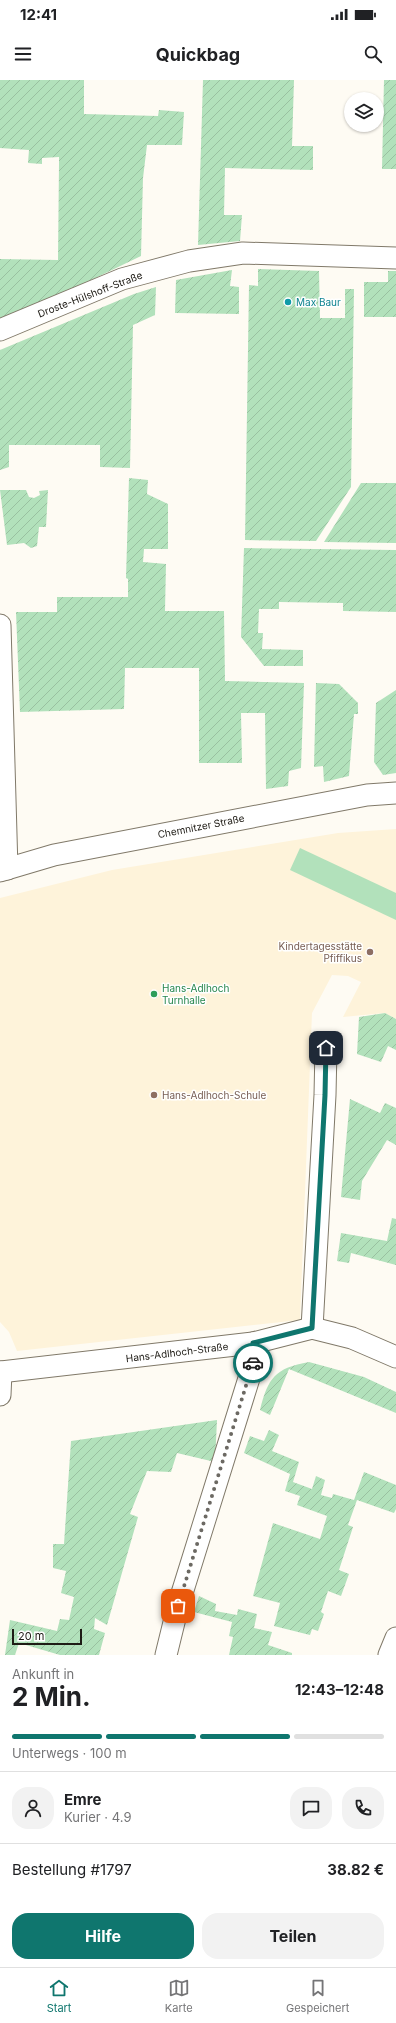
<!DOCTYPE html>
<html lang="de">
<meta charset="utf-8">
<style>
body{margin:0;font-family:Inter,sans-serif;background:#f2f2f2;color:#202124;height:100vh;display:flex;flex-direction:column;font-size:15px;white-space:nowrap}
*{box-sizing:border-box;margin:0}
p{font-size:13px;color:#757577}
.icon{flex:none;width:22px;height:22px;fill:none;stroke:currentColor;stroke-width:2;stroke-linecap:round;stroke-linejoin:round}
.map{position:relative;height:1575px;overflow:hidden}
.details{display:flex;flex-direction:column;background:#fff;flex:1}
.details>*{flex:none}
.controls{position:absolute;left:344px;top:12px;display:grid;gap:8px}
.controls a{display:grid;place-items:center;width:40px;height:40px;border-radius:50%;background:#fff;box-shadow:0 1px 3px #0004;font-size:20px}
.scale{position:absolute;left:12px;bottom:10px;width:70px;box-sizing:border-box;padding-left:4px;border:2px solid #1e1b15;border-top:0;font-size:11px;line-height:14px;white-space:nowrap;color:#1e1b15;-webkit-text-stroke:3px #fff;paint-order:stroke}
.pin{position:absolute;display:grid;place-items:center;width:34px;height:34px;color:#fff;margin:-17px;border-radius:8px;box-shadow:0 2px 6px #0006}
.courier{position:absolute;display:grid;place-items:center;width:40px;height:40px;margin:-20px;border:3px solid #0f766e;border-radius:50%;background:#fff;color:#222;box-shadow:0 1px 5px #0007}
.overview em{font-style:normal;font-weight:700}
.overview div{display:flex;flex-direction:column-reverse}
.overview{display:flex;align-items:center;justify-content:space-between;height:68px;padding:0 12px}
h1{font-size:26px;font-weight:700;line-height:30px}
.bar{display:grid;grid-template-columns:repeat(4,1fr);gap:6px 4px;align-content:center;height:48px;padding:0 12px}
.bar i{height:5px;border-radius:3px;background:#e0e0e0}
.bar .current{background:#0f766e}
.bar p{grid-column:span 4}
.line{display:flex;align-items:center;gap:10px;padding:0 12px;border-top:1px solid #e0e0e0}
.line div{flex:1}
.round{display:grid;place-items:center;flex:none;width:42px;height:42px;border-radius:16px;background:#f2f2f2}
.cta{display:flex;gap:8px;margin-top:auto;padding:8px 12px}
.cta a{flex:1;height:46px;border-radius:16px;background:#0f766e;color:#fff;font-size:16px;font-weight:700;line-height:46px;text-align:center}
.cta a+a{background:#f2f2f2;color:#202124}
.status{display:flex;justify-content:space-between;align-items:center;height:28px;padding:0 20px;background:#fff;direction:ltr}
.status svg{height:11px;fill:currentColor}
header{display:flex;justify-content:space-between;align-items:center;height:52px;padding:0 12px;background:#fff;font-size:18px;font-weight:700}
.tabs{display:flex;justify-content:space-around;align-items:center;height:56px;border-top:1px solid #e0e0e0;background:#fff;font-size:11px;color:#757577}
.tabs a{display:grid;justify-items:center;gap:2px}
.tabs .current{color:#0f766e}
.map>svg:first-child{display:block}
</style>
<div class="status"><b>12:41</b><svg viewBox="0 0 49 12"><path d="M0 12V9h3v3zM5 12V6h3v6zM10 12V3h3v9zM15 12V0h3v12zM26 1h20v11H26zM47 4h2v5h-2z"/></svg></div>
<header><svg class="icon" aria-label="menu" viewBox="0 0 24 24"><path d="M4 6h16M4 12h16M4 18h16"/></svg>Quickbag<svg class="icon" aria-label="search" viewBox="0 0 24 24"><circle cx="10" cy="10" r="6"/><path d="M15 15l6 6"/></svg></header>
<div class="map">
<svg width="396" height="1575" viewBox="0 0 396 1575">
<defs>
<pattern id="garden-furrows" width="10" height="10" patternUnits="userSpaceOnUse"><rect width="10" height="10" fill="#b2e1bb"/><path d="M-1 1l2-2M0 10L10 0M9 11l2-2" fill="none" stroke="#99c0a0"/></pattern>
</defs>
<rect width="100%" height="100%" fill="#fefbf3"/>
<path fill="#fef3da" d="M396,749v190l-11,-6 -42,4 18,-35 -13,-6 -16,-1 -20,38 -12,307 -283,31 -8,-19 -9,-10v-424l112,-28 226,-37z"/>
<path fill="#b2e1bb" d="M300,768l96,45v27l-106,-50z"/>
<g fill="url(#garden-furrows)">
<path d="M0,0h84v34l74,2 1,-6 25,2 -2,33h-35l-4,33 -2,78 -141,68v-65l58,1 1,-96v-7l-17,1v6l-14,-1 1,-13 -29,-2z"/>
<path d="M203,0h91l-2,66h21v24l-88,-2 -1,47h18l-2,26 -42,4z"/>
<path d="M384,0h12v89h-14z"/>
<path d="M258,189l61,2 1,47h25v-29h9l-3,198 -35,54 -71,-1 4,-255 9,1z"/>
<path d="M232,190l-2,16 9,1v27l-64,-1 1,-33z"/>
<path d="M388,191h8v46h-32v-35h24z"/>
<path d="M156,207l-1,28 -22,10 -3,143 -30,-1v-22h-91v22l-9,3v-120l134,-56z"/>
<path d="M129,398l19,2 -1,14 21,10v45h-24l-1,13 23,2 -1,47h59l1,70 79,2 -3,85 -12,3 -1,15 -22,3 -1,-76h-24l1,50h-43v-95h-74l-1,41 -104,3 -4,-100h41v-15h71v-18l-2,-1z"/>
<path d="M361,403h35v60l-72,-1z"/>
<path d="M0,410h26l3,7 5,1 6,-3 -1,-4 9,-1 -2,37h-7l-2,19 -6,2 -7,-5 -17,2z"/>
<path d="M244,468l152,2v62l-53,-1v-8l-64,-1v7h-20l-1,24h5l-1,16 41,1v16h-39l-23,-29z"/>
<path d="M316,603l23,1 19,19v11h-4l-5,62 -25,6 -1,-16 -9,1z"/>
<path d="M396,610v83l-13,2 -9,-13 2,-59z"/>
<path d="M385,933l11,6v31l-8,-4 -7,16 -24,-8 2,-37z"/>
<path d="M350,1019l30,14 5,-10 11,5v37l-9,-5 -25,41 -2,19 -19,-3z"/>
<path d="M392,1138l4,1v46l-45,-12 -2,10 -12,-2 4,-28 46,8z"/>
<path d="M309,1282l55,15 32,15v21l-107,-44 -19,46 -10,-5c8,-32 15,-42 49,-48z"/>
<path d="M217,1340l-2,42 -38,-9 -6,19 -24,-1 -17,43 8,3 -31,108 -12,-7 -1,11 11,4 -6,22h-39l-41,-12 -4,12h-10l5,-35 47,11 3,-12 9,1 5,-23 -13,-4 5,-22 -13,-3v-24h11l7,-103z"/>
<path d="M269,1350l10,5 -7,16 27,11 -6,20 19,7 4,-13 9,4 -4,15 11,3 1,-4 21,6 10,-28 32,13v24l-2,4 -37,-13 -9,25 5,2 -14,43 10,4 -8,22 -13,-5 -7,21 3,2 -6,17 -6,-2 -2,6 -36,-9 6,-23 -27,-7 20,-73 47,16 7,-23 -30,-11 3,-9 -15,-5 5,-17 -46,-21 6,-17 14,5z"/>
<path d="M199,1516l17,8 -1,7 22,4 1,-6 19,5 -3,14 18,4 -4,13 24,8v2h-63l4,-18 -4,-1 3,-14 -38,-10z"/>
</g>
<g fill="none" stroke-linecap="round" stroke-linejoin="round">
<g stroke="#807969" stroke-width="23">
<g id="minor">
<path d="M0,250l122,-51 67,-18 54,-8 153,5"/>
<path d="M0,545l7,244"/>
<path d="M0,791l54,-16 313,-60 29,-2"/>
<path d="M312,1248l13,-233 1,-47"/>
<path d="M0,1292l253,-29 59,-15 40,10 44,19"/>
<path d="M0,1315l1,-23"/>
<path d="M166,1575l12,-49 77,-247 -2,-16"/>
<path d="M389,1575l7,-17"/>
</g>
</g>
<use href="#minor" stroke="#fff" stroke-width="21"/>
</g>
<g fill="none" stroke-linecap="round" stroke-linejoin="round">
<path stroke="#6c6963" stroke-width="4" stroke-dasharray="0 7.2" d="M178,1526l75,-243"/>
<path stroke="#0f766e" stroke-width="5" d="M253,1283l2,-4 -2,-16 59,-15 13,-233 1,-47"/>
</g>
<circle fill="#0f9aa8" stroke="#fff" stroke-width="1.5" cx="288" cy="222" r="4"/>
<g fill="#8d6e63" stroke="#fff" stroke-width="1.5">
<circle cx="370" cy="872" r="4"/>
<circle cx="154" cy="1015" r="4"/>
</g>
<circle fill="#2e9e5b" stroke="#fff" stroke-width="1.5" cx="154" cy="914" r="4"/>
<g text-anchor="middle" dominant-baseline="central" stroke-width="3" stroke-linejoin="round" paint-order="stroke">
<g font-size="10" fill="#1e1b15" stroke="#fff">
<text transform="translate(90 214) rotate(-21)">Droste-Hülshoff-Straße</text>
<text transform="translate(201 746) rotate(-11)">Chemnitzer Straße</text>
<text transform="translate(177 1272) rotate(-7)">Hans-Adlhoch-Straße</text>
</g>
<g font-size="10" fill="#0d838f" stroke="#fff" text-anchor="start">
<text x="296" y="222">Max Baur</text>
</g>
<g font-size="10" fill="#785e54" stroke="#fff" text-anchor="end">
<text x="362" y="866">Kindertagesstätte<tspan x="362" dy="12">Pfiffikus</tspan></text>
<text x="162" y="1015" text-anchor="start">Hans-Adlhoch-Schule</text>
</g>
<g font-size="10" fill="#27864d" stroke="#fff" text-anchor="start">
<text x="162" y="908">Hans-Adlhoch<tspan x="162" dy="12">Turnhalle</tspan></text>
</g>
</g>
</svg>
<div class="controls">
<a><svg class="icon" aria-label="layers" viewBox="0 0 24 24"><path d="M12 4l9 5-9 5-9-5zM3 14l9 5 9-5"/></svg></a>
</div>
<div class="scale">20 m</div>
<div class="pin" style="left:178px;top:1526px;background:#ea580c"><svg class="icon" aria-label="bag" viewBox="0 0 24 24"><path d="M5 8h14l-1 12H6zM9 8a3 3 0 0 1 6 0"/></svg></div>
<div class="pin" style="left:326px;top:968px;background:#1f2937"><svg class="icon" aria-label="home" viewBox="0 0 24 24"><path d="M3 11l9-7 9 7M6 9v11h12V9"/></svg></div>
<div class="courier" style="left:253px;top:1283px"><svg class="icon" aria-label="car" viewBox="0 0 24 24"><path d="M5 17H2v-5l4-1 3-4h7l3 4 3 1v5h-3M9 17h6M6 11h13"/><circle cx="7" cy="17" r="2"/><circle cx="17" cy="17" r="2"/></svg></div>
</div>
<section class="details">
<div class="overview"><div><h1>2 Min.</h1><p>Ankunft in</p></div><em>12:43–12:48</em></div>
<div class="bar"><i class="current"></i><i class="current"></i><i class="current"></i><i></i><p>Unterwegs · 100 m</p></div>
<div class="line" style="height:72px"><a class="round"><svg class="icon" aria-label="person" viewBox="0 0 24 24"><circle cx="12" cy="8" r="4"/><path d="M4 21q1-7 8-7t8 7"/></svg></a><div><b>Emre</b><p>Kurier · 4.9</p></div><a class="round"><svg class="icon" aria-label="chat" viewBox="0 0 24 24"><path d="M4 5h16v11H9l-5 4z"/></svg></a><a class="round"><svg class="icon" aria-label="phone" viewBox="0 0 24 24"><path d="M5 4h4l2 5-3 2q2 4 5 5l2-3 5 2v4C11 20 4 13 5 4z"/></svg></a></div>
<div class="line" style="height:52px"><div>Bestellung #1797</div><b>38.82 €</b></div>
<div class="cta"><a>Hilfe</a><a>Teilen</a></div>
</section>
<nav class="tabs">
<a class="current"><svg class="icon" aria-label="home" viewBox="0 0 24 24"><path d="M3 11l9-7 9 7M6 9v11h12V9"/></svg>Start</a>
<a><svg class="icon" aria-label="map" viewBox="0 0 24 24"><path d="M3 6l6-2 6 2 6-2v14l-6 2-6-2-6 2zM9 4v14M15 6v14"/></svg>Karte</a>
<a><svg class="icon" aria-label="saved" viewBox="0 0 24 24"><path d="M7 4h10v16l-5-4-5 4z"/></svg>Gespeichert</a>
</nav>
